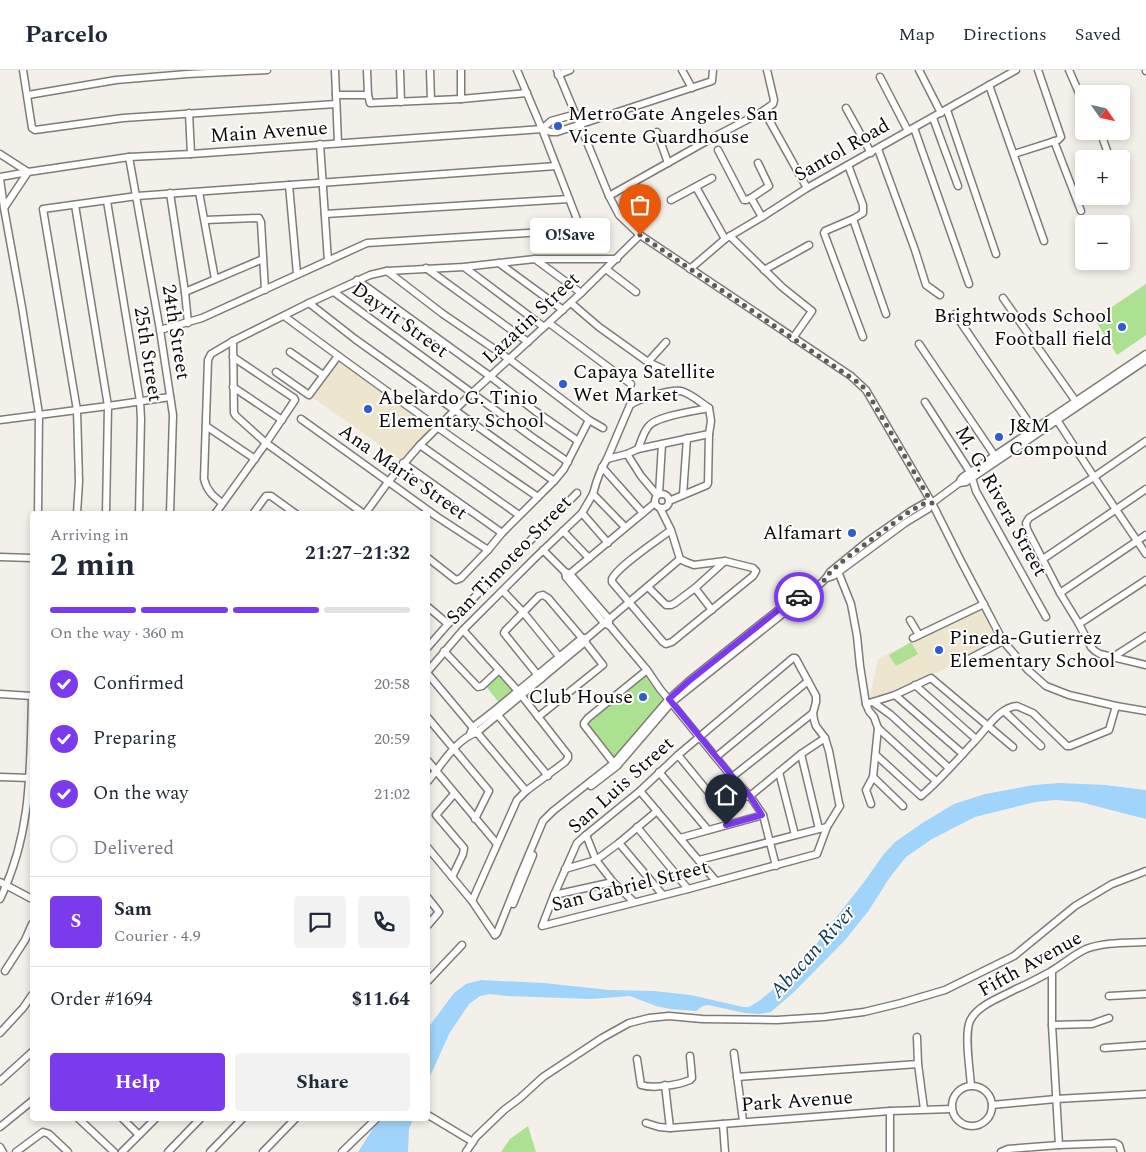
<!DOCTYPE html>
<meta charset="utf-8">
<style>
body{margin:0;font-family:Spectral,serif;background:#f2f2f3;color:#1f2937;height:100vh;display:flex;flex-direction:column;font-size:19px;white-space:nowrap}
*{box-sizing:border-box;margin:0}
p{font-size:16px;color:#747a83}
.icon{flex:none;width:28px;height:28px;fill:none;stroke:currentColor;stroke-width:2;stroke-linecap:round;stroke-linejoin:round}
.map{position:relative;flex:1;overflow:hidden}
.side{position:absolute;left:30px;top:441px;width:400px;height:610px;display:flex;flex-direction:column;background:#fff;border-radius:5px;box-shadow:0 2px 8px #0003}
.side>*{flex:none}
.needle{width:32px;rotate:124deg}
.tools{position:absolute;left:1075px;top:15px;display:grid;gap:10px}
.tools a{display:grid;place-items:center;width:55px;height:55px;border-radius:5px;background:#fff;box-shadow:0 2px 8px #0003;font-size:25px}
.pin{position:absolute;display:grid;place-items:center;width:42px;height:42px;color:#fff;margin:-51px -21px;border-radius:50% 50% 50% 0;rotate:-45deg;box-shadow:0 0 5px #0007}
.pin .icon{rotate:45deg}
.courier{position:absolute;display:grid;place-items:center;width:50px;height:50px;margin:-25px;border:4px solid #7c3aed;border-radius:50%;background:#fff;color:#222;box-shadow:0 1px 6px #0007}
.bubble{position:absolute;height:35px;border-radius:5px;background:#fff;box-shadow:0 2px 8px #0003;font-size:16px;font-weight:700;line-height:35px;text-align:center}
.headline em{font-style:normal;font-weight:700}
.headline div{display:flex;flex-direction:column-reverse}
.headline{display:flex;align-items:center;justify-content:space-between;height:85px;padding:0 20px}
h1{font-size:32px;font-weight:700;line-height:38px}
.bar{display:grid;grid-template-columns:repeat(4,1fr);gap:8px 5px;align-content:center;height:60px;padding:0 20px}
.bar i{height:6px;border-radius:4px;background:#e0e1e3}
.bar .selected{background:#7c3aed}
.bar p{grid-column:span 4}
.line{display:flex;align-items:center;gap:12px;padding:0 20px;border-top:1px solid #e0e1e3}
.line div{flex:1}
.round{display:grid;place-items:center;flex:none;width:52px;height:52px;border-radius:5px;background:#f2f2f3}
ol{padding:0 20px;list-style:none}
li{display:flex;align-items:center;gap:15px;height:55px}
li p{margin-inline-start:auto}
li .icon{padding:5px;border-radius:50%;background:#7c3aed;color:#fff;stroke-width:4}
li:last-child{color:#747a83}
li i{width:28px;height:28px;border:2px solid #e0e1e3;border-radius:50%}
.button{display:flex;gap:10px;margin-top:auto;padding:10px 20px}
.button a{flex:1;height:58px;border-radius:5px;background:#7c3aed;color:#fff;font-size:20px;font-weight:700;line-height:58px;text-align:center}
.button a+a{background:#f2f2f3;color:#1f2937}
header{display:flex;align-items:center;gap:30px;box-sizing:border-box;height:70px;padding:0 25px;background:#fff;border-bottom:1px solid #e0e1e3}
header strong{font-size:24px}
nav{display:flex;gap:28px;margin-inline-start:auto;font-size:18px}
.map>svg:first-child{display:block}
</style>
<header>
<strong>Parcelo</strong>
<nav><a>Map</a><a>Directions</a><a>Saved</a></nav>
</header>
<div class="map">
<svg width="1146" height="1082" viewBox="0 0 1146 1082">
<rect width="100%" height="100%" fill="#f3efe9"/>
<g fill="#eee5cf">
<path d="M340,292l92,66 -32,32 -27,-20 -60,-42z"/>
<path d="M982,536l18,35 -102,51 -29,9 9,-42z"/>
</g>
<g fill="#ace191">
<path d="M1146,214v51l-29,20 -23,-36z"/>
<path d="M911,572l7,12 -22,12 -7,-11z"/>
<path d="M499,604l15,19 -14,11 -15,-19z"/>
<path d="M644,604l20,28 -49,56 -30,-34z"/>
<path d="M528,1056l8,26h-35l9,-13z"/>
</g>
<g fill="#a0d4fa">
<path d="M1059,713l46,2 41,5v29l-66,-17 -24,-2 -21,2 -60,15 -43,22 -26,18 -16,20 -21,33 -23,29 -52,53 -23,20 -12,2 -14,-1 -37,-8 -5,1 -7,5 -26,-2 -14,-3 -26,-10 -39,3 -84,-3 -17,-2 -10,2 -11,8 -20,30 -21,47v-53l26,-35 12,-9 15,-4 63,3 65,7 45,1 37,4 52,12h6l10,-6 22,-18 27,-27 19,-27 37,-47 20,-28 11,-12 29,-20 30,-18 31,-10 49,-9z"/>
<path d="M379,1049h34l-4,10 -1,23h-50z"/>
</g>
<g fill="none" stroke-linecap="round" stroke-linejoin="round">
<g stroke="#7f7c77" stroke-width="9">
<g id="minor">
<path d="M23,0l9,58 3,2 88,-12 213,-14"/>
<path d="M335,0l3,73"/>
<path d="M367,0l1,25 2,8 91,-4 66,-6"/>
<path d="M400,0l1,32"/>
<path d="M430,0l1,30"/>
<path d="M557,0l23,55 29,71 10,19 21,20 211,141 15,14 66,113 29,58 42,80 25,29 18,16 23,9 47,11 30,5"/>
<path d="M682,0l10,18"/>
<path d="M919,0l22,43"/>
<path d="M1069,0l10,23 5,7"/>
<path d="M1146,0v1"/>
<path d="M558,5l12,-5"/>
<path d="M880,7l28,54"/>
<path d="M989,15l55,156"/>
<path d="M28,25l88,-15 71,-6 80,-4"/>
<path d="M336,25h32"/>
<path d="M461,29v-29"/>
<path d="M846,38l25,45"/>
<path d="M947,40l49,144"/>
<path d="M764,41l43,77"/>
<path d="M189,43l2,41"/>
<path d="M933,48l25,68"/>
<path d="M914,58l55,156"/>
<path d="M542,59l9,-8 25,-7"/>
<path d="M1100,61l10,28"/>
<path d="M657,62l11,31"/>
<path d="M1054,71l27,70"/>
<path d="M320,74l8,117"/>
<path d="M878,79l37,101 11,35 14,10"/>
<path d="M718,80l26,50h2l5,-2 11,19"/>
<path d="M0,84l28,18 -24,36"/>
<path d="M1014,84l44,-14 3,-3 -23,-67"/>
<path d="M129,87l31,173 13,85 -3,99"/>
<path d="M848,95l15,40v8l-10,6 -28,12 -1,2 39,104"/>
<path d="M0,107l28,-5 101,-15 62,-3 351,-25 9,3h6l155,-51 1,-11"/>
<path d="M0,109l4,29 18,99 17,107 -1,100"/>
<path d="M289,115l8,89"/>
<path d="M696,117l29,52"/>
<path d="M199,122l16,87"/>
<path d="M170,123l15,99 3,31"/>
<path d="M609,126l103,-58 48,-25 13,-9 1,-4 -7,-30"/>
<path d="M751,128l18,-12 -11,-23"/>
<path d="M671,130l41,-22"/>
<path d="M107,131l33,200 1,18 -2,95"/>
<path d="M75,135l33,201 -2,108"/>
<path d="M325,144l244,-15"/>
<path d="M853,149l33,95"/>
<path d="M205,150l54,-2 2,4 4,68"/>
<path d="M730,166l52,51 30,24 -19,27"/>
<path d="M535,189l46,34"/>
<path d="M499,193l64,47"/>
<path d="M464,197l80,60"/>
<path d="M426,198l102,74"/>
<path d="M606,199l30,23"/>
<path d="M690,199l35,-30 37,-22 45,-29 209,-118"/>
<path d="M764,200l45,-25"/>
<path d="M387,201l56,43 66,45 80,61 14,8"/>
<path d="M357,210l134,97 44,34 43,30"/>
<path d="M185,222l78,-33"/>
<path d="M334,222l198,145 36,25"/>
<path d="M1003,228l74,105"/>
<path d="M309,233l46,36 199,142"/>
<path d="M571,233l28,24 49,35 22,10"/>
<path d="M955,244l81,119"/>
<path d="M284,246c84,62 168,123 254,181"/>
<path d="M549,253l82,61"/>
<path d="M160,260l42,-12 165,-75 207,-13 4,-4v-4l-36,-93 -25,-59"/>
<path d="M919,274l78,115"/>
<path d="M290,282l33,23"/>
<path d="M233,287l61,41 1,2 -29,43 98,71"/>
<path d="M648,292l18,-20"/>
<path d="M276,302l33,23 29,-39"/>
<path d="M233,317l49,33"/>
<path d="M925,332l45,70 6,19 70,126"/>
<path d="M301,349l135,97 52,34"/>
<path d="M0,350l108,-14 62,-9"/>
<path d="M1057,350l37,57 52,77"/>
<path d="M206,356l49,33"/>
<path d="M1146,371l-52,36 -65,41 -3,5 1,6 33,64 19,31 12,23 4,4 5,3 46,11"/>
<path d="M420,375l99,70"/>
<path d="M638,379c3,-7 5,-16 10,-22 7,-11 47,-16 61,-19"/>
<path d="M627,384l14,22 16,19"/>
<path d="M607,389l20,-5 11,-5 71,-15"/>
<path d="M403,393l99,70"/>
<path d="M602,397l41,46"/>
<path d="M959,413l2,-4 2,-2 183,-123"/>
<path d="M659,424l3,-50"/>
<circle cx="662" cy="431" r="7"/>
<path d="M683,425l4,-57"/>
<path d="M222,433c-9,-7 -15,-12 -18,-24l4,-119 3,-6 22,-13 76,-38 61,-28 17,-4 77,-4 71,-8h82"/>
<path d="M660,438l11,22 9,29 6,3 8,3 31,-4 28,7 3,3 -3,5 -81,66 -6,2 -3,-2 -51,-60v-3c6,-13 46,-39 59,-49"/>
<path d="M582,443l26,30"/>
<path d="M77,444l2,-33 -2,-71 -34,-201 94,-13 419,-30"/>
<path d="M215,444l51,-71 -30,-27 -2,-3 -1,-72"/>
<path d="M253,444l13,-18h5l25,18"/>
<path d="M365,444l23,-32 32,-37 52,-52 109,-100 59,-58"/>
<path d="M625,457l-32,-33c3,-12 7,-24 14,-35l23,-54c8,-6 41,-16 51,-14 9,2 19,11 28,17l2,13 -2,13 -1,49 -1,2 -38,16"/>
<path d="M563,461l26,27"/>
<path d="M543,480l22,22 5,2 39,45v3"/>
<path d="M0,487l32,1"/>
<path d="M428,488l28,22 5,-2 27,-28 14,-17 52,-52 10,-12 25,-49"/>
<path d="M1043,489l103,-70"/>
<path d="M837,499l14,35 6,32 3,30 6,38 3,7 5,6 4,11 -5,49 -7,13 5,14"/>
<path d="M565,502l1,5 38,46 6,3 37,44 13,19 72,88 18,19 13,19 13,51"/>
<path d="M566,507l89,-74"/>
<path d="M827,508l6,-2 72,-53 23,-14 4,-6 27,-20 7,-1 180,-122"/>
<path d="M648,517l18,18h5l4,-2 20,-15 30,-27"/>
<path d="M695,518l17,22"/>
<path d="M503,521l20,21 39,48"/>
<path d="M1060,523l86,-58"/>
<path d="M428,537l20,17"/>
<path d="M910,550l9,15"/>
<path d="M1079,554l67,-44"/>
<path d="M463,560l55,61 50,64v3l-3,4 -39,29 -9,9 -45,101"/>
<path d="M913,568l71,-34"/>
<path d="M428,577l20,-23 129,-131"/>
<path d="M444,581l34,36 4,-1 17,-16"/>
<path d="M1113,587l33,-21"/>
<path d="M793,588h2l1,1 20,37v6l-3,11 1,7 2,6 9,12 4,13 10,52 1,3 -13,21 -10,27 -129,35 -146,37 12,-31 23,-52 9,-8 54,-44 38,-36z"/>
<path d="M969,589l34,-18"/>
<path d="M428,601l35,-41 71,-71 48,-46 11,-19"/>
<path d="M428,604l98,117"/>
<path d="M915,615l61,54"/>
<path d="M0,624l32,2"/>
<path d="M895,625l68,59"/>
<path d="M873,632l18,13 58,53"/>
<path d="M866,634l29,-9 36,-17 82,69"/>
<path d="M1004,641l37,35"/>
<path d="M497,644l51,62"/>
<path d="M538,647l65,-52 -21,-27 -34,-40 -5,-3 -4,1 -34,35 -1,2 37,46"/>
<path d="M428,648l61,73 -14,28"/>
<path d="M878,658l58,53"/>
<path d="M470,664l3,-7 22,-17 87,-72h4"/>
<path d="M801,684l18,75"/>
<path d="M678,685l36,44 6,1 30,-4 51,-42 24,-16"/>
<path d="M876,685l45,41c19,-16 36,-36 52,-53 12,-12 26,-36 44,-37l16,7 34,33h3l39,-16 7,-24"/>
<path d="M716,687l92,-76"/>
<path d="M428,691l69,83"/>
<path d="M616,696l-32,-41v-2l4,-5 59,-48"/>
<path d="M659,702l49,58"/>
<path d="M779,702l16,63"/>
<path d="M0,707l30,1"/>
<path d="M732,707l81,-64"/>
<path d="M873,707l30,29"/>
<path d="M428,711c13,-15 29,-43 48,-48l109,-91 2,-4 93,-79"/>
<path d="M591,716l26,-20 54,-63 119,-95 6,-9"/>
<path d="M640,721l76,90"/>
<path d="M637,757l51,62"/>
<path d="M586,765l10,25 17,22 21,20"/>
<path d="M680,768l83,-23"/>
<path d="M619,773l43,51"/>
<path d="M428,778l44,53 23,34"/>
<path d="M699,790l128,-33"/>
<path d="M565,799l31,-9 23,-17 38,-32"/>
<path d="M452,807l11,-23 1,-6 -28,-33 18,-21"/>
<path d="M0,812l32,17"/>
<path d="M554,825l59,-13"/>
<path d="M428,828l11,14 -11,13"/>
<path d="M0,829c32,-66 30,-129 32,-201"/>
<path d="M513,834l20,-49"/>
<path d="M495,865l2,-2 22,-55 24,-57 10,-10 61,-48 55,-64 20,-18 98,-78c14,-5 36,-17 43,-31l38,-31 43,-30 14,-8h7"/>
<path d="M5,901l20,-31 7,-16"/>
<path d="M1052,901v54l7,120"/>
<path d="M428,911l34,-36"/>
<path d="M1109,926l37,-2"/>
<path d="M1052,955l40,-1 17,-6"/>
<path d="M0,963l23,-25 9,-13"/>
<path d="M917,967l1,27 6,45"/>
<path d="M1104,978l42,-3"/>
<path d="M734,983l9,68"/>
<path d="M637,989l4,26c12,4 38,0 49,-5l2,-2 -2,-22"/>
<path d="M737,1007l181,-13"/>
<path d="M0,1011l32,-29"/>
<path d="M665,1015l5,43"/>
<circle cx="972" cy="1036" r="20"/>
<path d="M971,1016c-1,-16 -7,-52 -1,-65 7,-16 32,-24 46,-32 12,-5 23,-11 34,-17 12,-7 23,-17 36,-23 19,-7 40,-6 60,-7"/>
<path d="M992,1035l64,-6 90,-5"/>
<path d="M890,1041v41"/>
<path d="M428,1045l45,27"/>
<path d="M79,1049l35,33"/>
<path d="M123,1049l16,16"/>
<path d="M646,1053l13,4 11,1 220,-17 62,-2"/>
<path d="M723,1054l2,28"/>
<path d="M0,1057l32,-26"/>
<path d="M0,1077l3,5"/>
<path d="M16,1082l27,-20 6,2 19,18"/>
<path d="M122,1082l33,-33"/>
<path d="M168,1082l32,-33"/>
<path d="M210,1082l32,-33"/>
<path d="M263,1082l32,-33"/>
<path d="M342,1082l34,-33"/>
<path d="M466,1082l10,-15 28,-27 16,-12 23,-21 59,-39 27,-15 20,-5 20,-2 33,3 75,1 47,-3 40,-5 37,-9 44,-13 69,-34 61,-50 37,-22 34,-13"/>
<path d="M1001,1082l7,-3 51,-4 56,-2 4,2 2,7"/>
</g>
</g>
<use href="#minor" stroke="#fff" stroke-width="6"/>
</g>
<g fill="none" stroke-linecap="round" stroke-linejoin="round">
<path stroke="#5d5b57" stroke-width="5" stroke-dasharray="0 9" d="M640,165l219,148 7,7 66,113h-7l-15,8 -61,45 -19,16 -3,6 -4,3 -24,16"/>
<path stroke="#7c3aed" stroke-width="6" d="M726,755l36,-10 -12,-19 -18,-20 -63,-77 20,-18 98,-78 12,-6"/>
</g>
<g fill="#325bcb" stroke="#fff" stroke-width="2">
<circle cx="558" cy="56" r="5"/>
<circle cx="1122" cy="257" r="5"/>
<circle cx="563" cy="314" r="5"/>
<circle cx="368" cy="339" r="5"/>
<circle cx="999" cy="367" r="5"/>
<circle cx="852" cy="463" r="5"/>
<circle cx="939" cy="580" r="5"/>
<circle cx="643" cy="627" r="5"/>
</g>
<g text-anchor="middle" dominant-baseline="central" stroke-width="4" stroke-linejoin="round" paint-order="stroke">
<g font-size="20" fill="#0c0b09" stroke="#fff" text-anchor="start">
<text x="568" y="44">MetroGate Angeles San<tspan x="568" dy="23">Vicente Guardhouse</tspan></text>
<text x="1112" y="246" text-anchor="end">Brightwoods School<tspan x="1112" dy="23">Football field</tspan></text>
<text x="573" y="302">Capaya Satellite<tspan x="573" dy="23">Wet Market</tspan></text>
<text x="378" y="328">Abelardo G. Tinio<tspan x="378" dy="23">Elementary School</tspan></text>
<text x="1009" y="356">J&amp;M<tspan x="1009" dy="23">Compound</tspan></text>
<text x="842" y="463" text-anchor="end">Alfamart</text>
<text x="949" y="568">Pineda-Gutierrez<tspan x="949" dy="23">Elementary School</tspan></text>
<text x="633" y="627" text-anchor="end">Club House</text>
</g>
<g font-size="20" fill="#0c0b09" stroke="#fff">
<text transform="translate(269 62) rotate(-4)">Main Avenue</text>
<text transform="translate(842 80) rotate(-30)">Santol Road</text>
<text transform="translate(531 248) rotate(-43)">Lazatin Street</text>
<text transform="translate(400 250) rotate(36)">Dayrit Street</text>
<text transform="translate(176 262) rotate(81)">24th Street</text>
<text transform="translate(148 284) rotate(81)">25th Street</text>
<text transform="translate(403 402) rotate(35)">Ana Marie Street</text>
<text transform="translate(1001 431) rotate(61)">M. G. Rivera Street</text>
<text transform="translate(509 490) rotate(-46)">San Timoteo Street</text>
<text transform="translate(621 715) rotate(-42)">San Luis Street</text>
<text transform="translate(630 816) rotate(-14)">San Gabriel Street</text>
<text transform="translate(1030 894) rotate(-29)">Fifth Avenue</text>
<text transform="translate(797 1031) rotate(-4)">Park Avenue</text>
</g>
<g font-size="21" font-style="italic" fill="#103751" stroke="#fff">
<text transform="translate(813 882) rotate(-48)">Abacan River</text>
</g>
</g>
</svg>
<div class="tools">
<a><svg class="needle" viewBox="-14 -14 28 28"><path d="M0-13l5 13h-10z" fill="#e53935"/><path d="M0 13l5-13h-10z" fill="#747a83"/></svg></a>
<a>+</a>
<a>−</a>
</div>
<div class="pin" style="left:640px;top:165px;background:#ea580c"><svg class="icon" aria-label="bag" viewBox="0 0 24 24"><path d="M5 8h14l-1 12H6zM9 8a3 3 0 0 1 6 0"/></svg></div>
<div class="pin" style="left:726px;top:755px;background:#1f2937"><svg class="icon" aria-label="home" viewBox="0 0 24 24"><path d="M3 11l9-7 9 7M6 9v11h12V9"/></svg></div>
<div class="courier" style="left:799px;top:527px"><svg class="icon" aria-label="car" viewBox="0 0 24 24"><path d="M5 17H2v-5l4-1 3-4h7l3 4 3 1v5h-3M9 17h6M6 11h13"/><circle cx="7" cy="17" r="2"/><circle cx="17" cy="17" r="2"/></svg></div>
<div class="bubble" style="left:530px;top:148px;width:80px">O!Save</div>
<section class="side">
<div class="headline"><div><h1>2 min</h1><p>Arriving in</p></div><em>21:27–21:32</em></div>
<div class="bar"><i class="selected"></i><i class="selected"></i><i class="selected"></i><i></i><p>On the way · 360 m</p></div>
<ol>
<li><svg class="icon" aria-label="check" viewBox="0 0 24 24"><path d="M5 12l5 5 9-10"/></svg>Confirmed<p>20:58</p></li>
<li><svg class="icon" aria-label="check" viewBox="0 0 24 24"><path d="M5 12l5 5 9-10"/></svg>Preparing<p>20:59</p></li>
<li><svg class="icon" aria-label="check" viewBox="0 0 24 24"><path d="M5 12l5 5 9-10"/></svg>On the way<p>21:02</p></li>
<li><i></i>Delivered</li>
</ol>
<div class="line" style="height:90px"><b class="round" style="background:#7c3aed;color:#fff">S</b><div><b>Sam</b><p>Courier · 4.9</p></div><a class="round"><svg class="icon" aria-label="chat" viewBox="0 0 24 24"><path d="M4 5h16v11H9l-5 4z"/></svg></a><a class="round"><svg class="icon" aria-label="phone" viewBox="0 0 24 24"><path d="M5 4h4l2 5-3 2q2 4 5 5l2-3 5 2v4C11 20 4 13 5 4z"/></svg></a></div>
<div class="line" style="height:65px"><div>Order #1694</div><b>$11.64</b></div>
<div class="button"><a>Help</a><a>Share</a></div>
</section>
</div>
